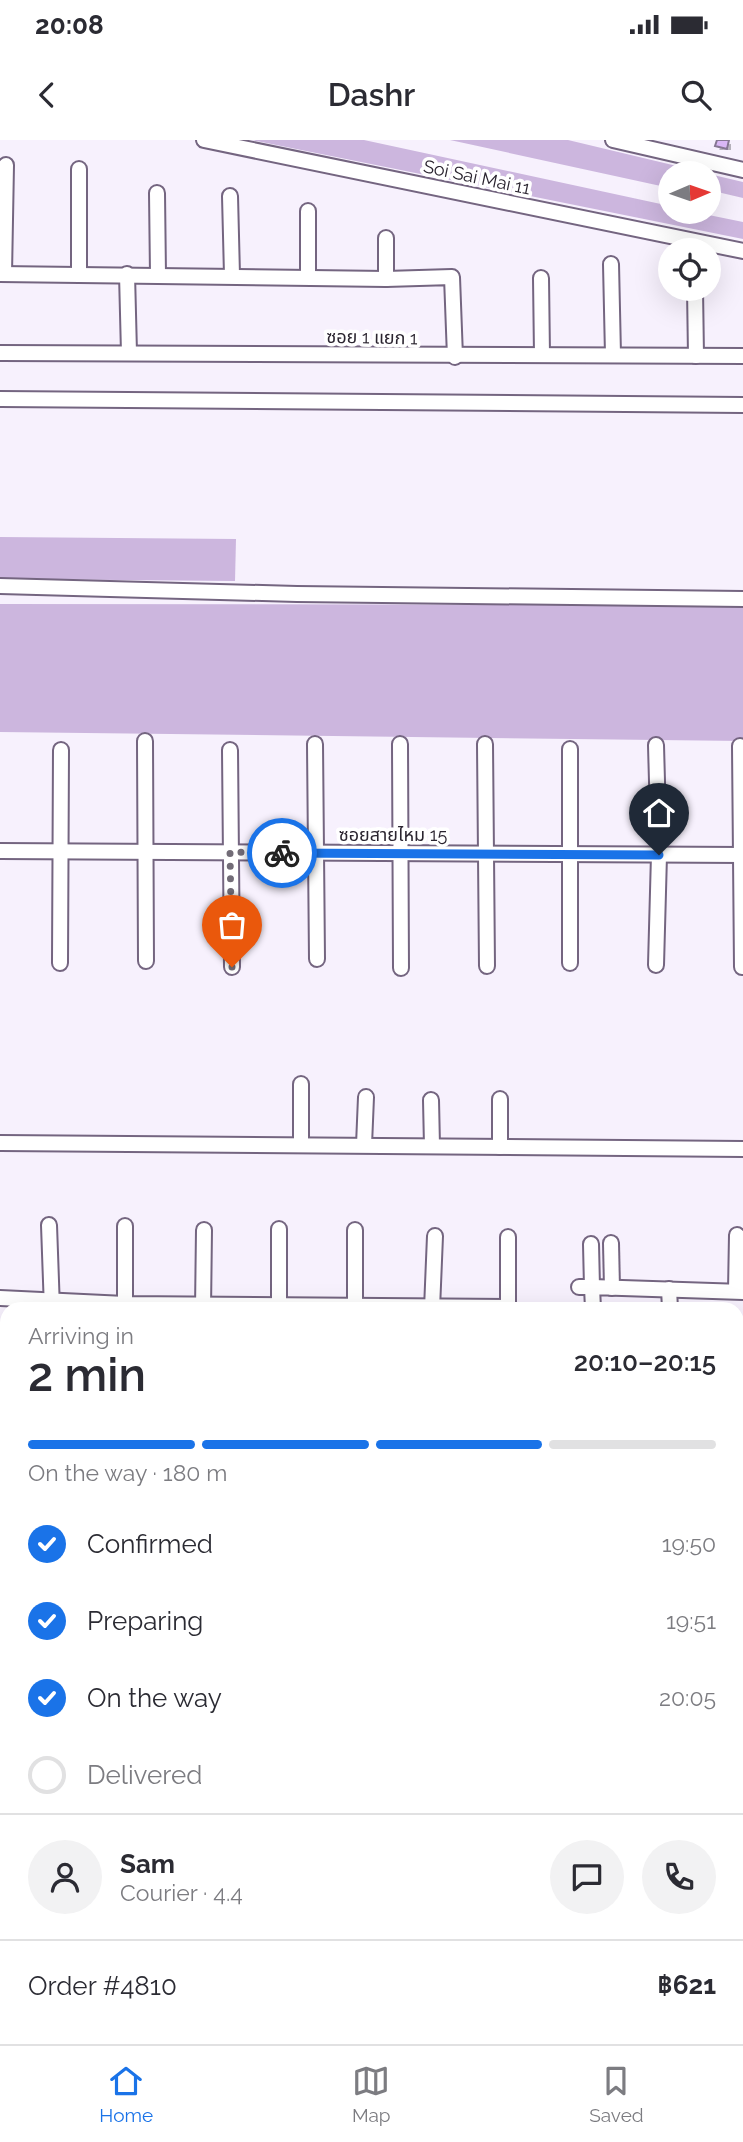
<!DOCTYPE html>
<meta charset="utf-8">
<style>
body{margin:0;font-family:Raleway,"Noto Sans Thai",sans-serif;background:#f2f2f3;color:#2b2b33;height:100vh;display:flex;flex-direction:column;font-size:26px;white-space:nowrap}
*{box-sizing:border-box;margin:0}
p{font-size:23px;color:#7c7c81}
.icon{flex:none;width:38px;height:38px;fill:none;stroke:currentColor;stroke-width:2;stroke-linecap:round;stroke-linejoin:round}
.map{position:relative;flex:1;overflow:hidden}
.panel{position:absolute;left:0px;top:1162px;width:744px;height:742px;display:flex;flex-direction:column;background:#fff;border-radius:21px 21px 0 0;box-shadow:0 7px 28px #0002}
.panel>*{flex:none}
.needle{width:46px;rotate:88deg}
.buttons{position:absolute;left:658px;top:21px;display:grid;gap:14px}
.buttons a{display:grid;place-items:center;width:63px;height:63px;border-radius:50%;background:#fff;box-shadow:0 7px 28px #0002;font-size:35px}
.pin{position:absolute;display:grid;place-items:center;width:60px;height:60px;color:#fff;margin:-72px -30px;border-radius:50% 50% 50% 0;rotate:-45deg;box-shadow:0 0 7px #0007}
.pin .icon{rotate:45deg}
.courier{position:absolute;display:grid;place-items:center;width:70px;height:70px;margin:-35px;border:5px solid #1a73e8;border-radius:50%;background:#fff;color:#222;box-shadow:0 2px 9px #0007}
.headline em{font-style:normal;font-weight:600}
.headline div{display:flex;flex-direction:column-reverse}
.headline{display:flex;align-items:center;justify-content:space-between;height:119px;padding:0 28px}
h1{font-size:46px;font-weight:600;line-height:52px}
.bar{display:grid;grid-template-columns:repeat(4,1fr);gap:10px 7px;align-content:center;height:84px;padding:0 28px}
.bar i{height:9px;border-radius:5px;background:#e1e1e2}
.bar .current{background:#1a73e8}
.bar p{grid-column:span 4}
.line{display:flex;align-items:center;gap:18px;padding:0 28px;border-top:2px solid #e1e1e2}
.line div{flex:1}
.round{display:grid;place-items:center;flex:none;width:74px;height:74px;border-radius:37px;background:#f2f2f3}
ol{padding:0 28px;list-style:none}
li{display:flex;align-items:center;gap:21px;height:77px}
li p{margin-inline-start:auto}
li .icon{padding:7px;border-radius:50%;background:#1a73e8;color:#fff;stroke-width:4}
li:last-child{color:#7c7c81}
li i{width:38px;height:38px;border:4px solid #e1e1e2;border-radius:50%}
.status{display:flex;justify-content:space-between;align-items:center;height:49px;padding:0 35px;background:#fff;direction:ltr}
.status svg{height:19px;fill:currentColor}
header{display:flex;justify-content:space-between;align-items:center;height:91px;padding:0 28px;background:#fff;font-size:32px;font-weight:600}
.menu{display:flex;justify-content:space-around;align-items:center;height:98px;border-top:2px solid #e1e1e2;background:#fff;font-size:19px;color:#7c7c81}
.menu a{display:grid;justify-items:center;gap:4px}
.menu .current{color:#1a73e8}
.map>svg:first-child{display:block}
</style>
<div class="status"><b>20:08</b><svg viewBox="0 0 49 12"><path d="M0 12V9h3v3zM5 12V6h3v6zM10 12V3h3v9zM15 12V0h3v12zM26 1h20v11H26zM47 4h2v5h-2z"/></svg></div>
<header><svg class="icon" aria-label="back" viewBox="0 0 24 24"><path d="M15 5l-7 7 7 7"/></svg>Dashr<svg class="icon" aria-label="search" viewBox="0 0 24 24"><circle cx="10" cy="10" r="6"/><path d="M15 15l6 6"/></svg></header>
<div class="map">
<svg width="743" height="1904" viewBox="0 0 743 1904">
<defs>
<filter id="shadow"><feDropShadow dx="5" dy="5" stdDeviation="0" flood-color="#0004"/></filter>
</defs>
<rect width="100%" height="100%" fill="#f7f1fd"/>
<g fill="#ccb6de">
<path d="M252,0h112l306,66v6h24l49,10v17z"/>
<path d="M450,0h118l138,33h-36v15z"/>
<path d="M709,34l34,8v16l-34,-8z"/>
<path d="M0,397l236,2 -1,42 -235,-2z"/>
<path d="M0,464l743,1v136l-743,-9z"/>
</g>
<path fill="#dab7f6" stroke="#867793" stroke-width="2" filter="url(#shadow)" d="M717,0h12l-2,9 -12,-3z"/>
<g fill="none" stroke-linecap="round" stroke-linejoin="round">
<g stroke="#746580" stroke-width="18">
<g id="minor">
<path d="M204,0l539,111"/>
<path d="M613,0l130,30"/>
<path d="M157,53l1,82"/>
<path d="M230,56l2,79"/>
<path d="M308,71v65"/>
<path d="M386,98v41"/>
<path d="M611,124l2,91"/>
<path d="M0,134l386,5 66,-2 3,80"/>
<path d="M4,134l2,-109"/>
<path d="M79,134v-105"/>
<path d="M127,134l2,79"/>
<path d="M541,138l1,77"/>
<path d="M695,149l1,67"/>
<path d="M0,213l743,3"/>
<path d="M0,259l743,6"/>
<path d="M0,446l297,8 446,5"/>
<path d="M145,601l1,220"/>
<path d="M315,604l2,215"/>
<path d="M400,604l1,224"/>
<path d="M485,604l2,222"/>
<path d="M656,605l3,110 -3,110"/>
<path d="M740,606l2,221"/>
<path d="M230,610l2,217"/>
<path d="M0,711l743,4"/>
<path d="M60,823l1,-213"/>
<path d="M570,823v-214"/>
<path d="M500,959v48"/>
<path d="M431,960l1,46"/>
<path d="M0,1003l743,6"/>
<path d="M301,1003v-59"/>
<path d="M364,1005l2,-48"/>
<path d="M49,1085l3,84"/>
<path d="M279,1089v80"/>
<path d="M508,1097v72"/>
<path d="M611,1103l1,45"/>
<path d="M579,1147h13l-1,-43"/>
<path d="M669,1149l1,20"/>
<path d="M736,1151l1,-56"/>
<path d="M0,1158l125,6 383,3"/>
<path d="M125,1169v-83"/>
<path d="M203,1169l1,-79"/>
<path d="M355,1169v-79"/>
<path d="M432,1169l3,-73"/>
<path d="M593,1169l-1,-22 151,5"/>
<path d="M737,1251l6,1"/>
<path d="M0,1286h7"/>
<path d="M0,1377h7"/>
<path d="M737,1383h6"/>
<path d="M0,1514h7"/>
<path d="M737,1521h6"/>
<path d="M0,1692h7"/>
<path d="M0,1807h7"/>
<path d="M737,1813h6"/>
<path d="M23,1897l1,7"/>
<path d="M106,1897v7"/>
<path d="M192,1897l1,7"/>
<path d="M276,1897v7"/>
<path d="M715,1897l1,7"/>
</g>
</g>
<use href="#minor" stroke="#fff" stroke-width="14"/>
</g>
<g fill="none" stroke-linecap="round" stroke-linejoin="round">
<path stroke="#726c77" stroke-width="7" stroke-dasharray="0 12.6" d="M232,827l-2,-115 52,1"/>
<path stroke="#1a73e8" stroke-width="9" d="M282,713l377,2"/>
</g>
<g text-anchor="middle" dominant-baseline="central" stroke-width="7" stroke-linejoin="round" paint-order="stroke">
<g font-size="18" fill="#2a242f" stroke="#fff">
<text transform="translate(477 37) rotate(12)">Soi Sai Mai 11</text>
<text transform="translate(372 197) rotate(1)">ซอย 1 แยก 1</text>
<text x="393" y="694">ซอยสายไหม 15</text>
</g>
</g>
</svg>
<div class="buttons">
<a><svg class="needle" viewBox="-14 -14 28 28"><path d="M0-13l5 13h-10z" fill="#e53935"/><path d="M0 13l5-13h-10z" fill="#7c7c81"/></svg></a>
<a><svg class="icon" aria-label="locate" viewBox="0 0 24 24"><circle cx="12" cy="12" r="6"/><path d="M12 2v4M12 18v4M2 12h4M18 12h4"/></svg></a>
</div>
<div class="pin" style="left:232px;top:827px;background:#ea580c"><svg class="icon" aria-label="bag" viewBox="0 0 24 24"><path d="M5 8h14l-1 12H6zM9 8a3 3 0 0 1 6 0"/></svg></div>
<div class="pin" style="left:659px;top:715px;background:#1f2937"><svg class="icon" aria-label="home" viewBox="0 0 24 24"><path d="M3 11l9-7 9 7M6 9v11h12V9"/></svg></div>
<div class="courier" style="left:282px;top:713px"><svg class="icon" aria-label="bike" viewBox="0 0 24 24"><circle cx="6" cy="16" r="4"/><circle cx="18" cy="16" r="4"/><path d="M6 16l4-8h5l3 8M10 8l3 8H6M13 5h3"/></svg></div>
<section class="panel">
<div class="headline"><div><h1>2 min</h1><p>Arriving in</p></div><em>20:10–20:15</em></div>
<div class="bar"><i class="current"></i><i class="current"></i><i class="current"></i><i></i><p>On the way · 180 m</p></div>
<ol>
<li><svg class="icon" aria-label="check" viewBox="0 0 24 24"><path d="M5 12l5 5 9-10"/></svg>Confirmed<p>19:50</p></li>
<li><svg class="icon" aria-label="check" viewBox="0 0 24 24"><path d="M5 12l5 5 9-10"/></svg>Preparing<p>19:51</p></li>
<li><svg class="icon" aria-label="check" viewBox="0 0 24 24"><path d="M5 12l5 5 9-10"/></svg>On the way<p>20:05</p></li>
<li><i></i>Delivered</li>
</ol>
<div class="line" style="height:126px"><a class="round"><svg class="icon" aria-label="person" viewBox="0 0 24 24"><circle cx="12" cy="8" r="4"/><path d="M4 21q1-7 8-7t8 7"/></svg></a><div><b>Sam</b><p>Courier · 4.4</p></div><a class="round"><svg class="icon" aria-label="chat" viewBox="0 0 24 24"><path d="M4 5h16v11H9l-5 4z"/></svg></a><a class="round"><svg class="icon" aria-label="phone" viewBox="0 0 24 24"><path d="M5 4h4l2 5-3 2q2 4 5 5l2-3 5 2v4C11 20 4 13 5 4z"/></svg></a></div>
<div class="line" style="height:91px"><div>Order #4810</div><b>฿621</b></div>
</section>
</div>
<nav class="menu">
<a class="current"><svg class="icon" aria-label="home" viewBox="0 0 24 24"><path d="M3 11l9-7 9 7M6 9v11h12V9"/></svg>Home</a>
<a><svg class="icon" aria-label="map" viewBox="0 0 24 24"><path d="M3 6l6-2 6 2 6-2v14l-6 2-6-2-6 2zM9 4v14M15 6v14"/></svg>Map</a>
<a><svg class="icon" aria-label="saved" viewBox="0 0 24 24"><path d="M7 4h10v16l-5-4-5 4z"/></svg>Saved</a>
</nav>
